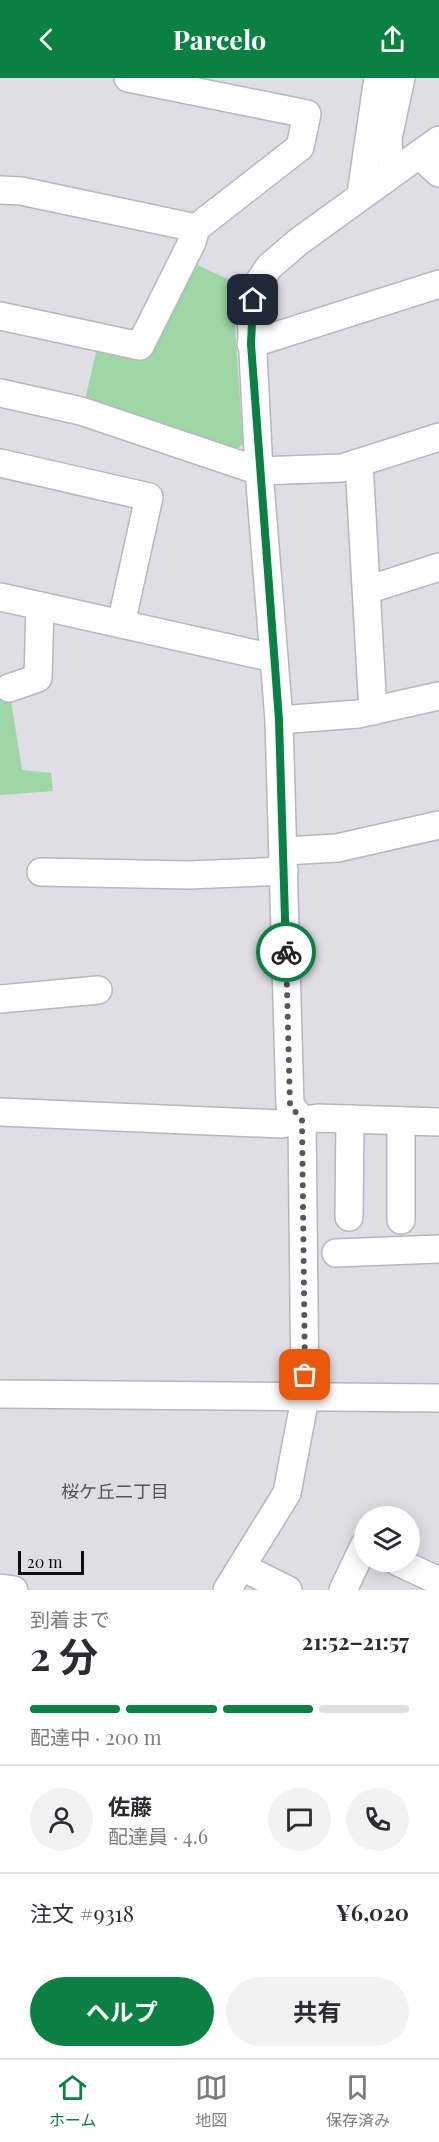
<!DOCTYPE html>
<html lang="ja">
<meta charset="utf-8">
<style>
body{margin:0;font-family:"Playfair Display","Noto Sans JP",serif;background:#f2f2f3;color:#2b2b33;height:100vh;display:flex;flex-direction:column;font-size:22px;white-space:nowrap}
*{box-sizing:border-box;margin:0}
p{font-size:20px;color:#7c7c81}
.icon{flex:none;width:33px;height:33px;fill:none;stroke:currentColor;stroke-width:2;stroke-linecap:round;stroke-linejoin:round}
.map{position:relative;height:1512px;overflow:hidden}
.panel{display:flex;flex-direction:column;background:#fff;flex:1}
.panel>*{flex:none}
.fabs{position:absolute;left:354px;top:1428px;display:grid;gap:12px}
.fabs a{display:grid;place-items:center;width:66px;height:66px;border-radius:50%;background:#fff;box-shadow:0 3px 15px #0003;font-size:30px}
.scale{position:absolute;left:18px;bottom:15px;width:66px;box-sizing:border-box;padding-left:6px;border:3px solid #0e0e11;border-top:0;font-size:16px;line-height:21px;white-space:nowrap;color:#0e0e11;-webkit-text-stroke:4px #dfdee6;paint-order:stroke}
.pin{position:absolute;display:grid;place-items:center;width:51px;height:51px;color:#fff;margin:-26px;border-radius:12px;box-shadow:0 3px 9px #0006}
.courier{position:absolute;display:grid;place-items:center;width:60px;height:60px;margin:-30px;border:4px solid #0b8043;border-radius:50%;background:#fff;color:#222;box-shadow:0 2px 8px #0007}
.head em{font-style:normal;font-weight:700}
.head div{display:flex;flex-direction:column-reverse}
.head{display:flex;align-items:center;justify-content:space-between;height:102px;padding:0 30px}
h1{font-size:39px;font-weight:700;line-height:45px}
.bar{display:grid;grid-template-columns:repeat(4,1fr);gap:9px 6px;align-content:center;height:72px;padding:0 30px}
.bar i{height:8px;border-radius:4px;background:#e1e1e2}
.bar .active{background:#0b8043}
.bar p{grid-column:span 4}
.line{display:flex;align-items:center;gap:15px;padding:0 30px;border-top:2px solid #e1e1e2}
.line div{flex:1}
.round{display:grid;place-items:center;flex:none;width:63px;height:63px;border-radius:32px;background:#f2f2f3}
.cta{display:flex;gap:12px;margin-top:auto;padding:12px 30px}
.cta a{flex:1;height:69px;border-radius:36px;background:#0b8043;color:#fff;font-size:24px;font-weight:700;line-height:69px;text-align:center}
.cta a+a{background:#f2f2f3;color:#2b2b33}
header{display:flex;justify-content:space-between;align-items:center;height:78px;padding:0 30px;background:#0b8043;color:#fff;font-size:27px;font-weight:700}
.tab-bar{display:flex;justify-content:space-around;align-items:center;height:84px;border-top:2px solid #e1e1e2;background:#fff;font-size:16px;color:#7c7c81}
.tab-bar a{display:grid;justify-items:center;gap:3px}
.tab-bar .active{color:#0b8043}
.map>svg:first-child{display:block}
</style>
<header><svg class="icon" aria-label="back" viewBox="0 0 24 24"><path d="M15 5l-7 7 7 7"/></svg>Parcelo<svg class="icon" aria-label="share" viewBox="0 0 24 24"><path d="M12 15V3M7 8l5-5 5 5M5 13v7h14v-7"/></svg></header>
<div class="map">
<svg width="439" height="1512" viewBox="0 0 439 1512">
<rect width="100%" height="100%" fill="#dfdee6"/>
<g fill="#9ed6a5">
<path d="M193,185l39,18 11,163 -8,7 -150,-51 12,-52 48,10z"/>
<path d="M0,610h9l13,82 29,3 2,18 -53,4z"/>
</g>
<g fill="none" stroke-linecap="round" stroke-linejoin="round">
<g stroke="#b7b6be" stroke-width="30">
<g id="minor">
<path d="M419,77l20,18"/>
<path d="M398,90l-9,-11 -1,-19 13,-60"/>
<path d="M0,112l21,1 175,37"/>
<path d="M361,116l17,-116"/>
<path d="M0,238l140,30 52,-104 4,-14 104,-81 7,-33 -179,-36"/>
<path d="M251,266l188,-60"/>
<path d="M0,315l81,18 178,60 83,-3 97,-31"/>
<path d="M0,385l149,34 -28,127"/>
<path d="M359,385l14,248"/>
<path d="M367,512l72,-23"/>
<path d="M0,519l273,61"/>
<path d="M9,610l29,-10 2,-72"/>
<path d="M279,642l79,-6 81,-18"/>
<path d="M284,773l53,-3 102,-23"/>
<path d="M41,794l147,3 96,-4"/>
<path d="M0,921l98,-9"/>
<path d="M0,1034l281,12 37,-6 121,4"/>
<path d="M401,1043v99"/>
<path d="M349,1139l1,-98"/>
<path d="M336,1175l103,-4"/>
<path d="M0,1316l439,4"/>
<path d="M398,1484l41,19"/>
<path d="M242,1489l46,23"/>
<path d="M0,1510l14,2"/>
<path d="M227,1512l60,-97 18,-95 -3,-278 -12,-15 -11,-385 -20,-249 -8,-158 4,-25 14,-21 29,-25 141,-102"/>
<path d="M343,1512l21,-44"/>
</g>
</g>
<use href="#minor" stroke="#fff" stroke-width="27"/>
</g>
<g fill="none" stroke-linecap="round" stroke-linejoin="round">
<path stroke="#57575c" stroke-width="6" stroke-dasharray="0 10.8" d="M286,874l4,153 12,15 3,255"/>
<path stroke="#0b8043" stroke-width="8" d="M253,222l-2,44 28,376 7,232"/>
</g>
<g text-anchor="middle" dominant-baseline="central" stroke-width="6" stroke-linejoin="round" paint-order="stroke">
<g font-size="18" fill="#525158" stroke="#dfdee6">
<text x="115" y="1413">桜ケ丘二丁目</text>
</g>
</g>
</svg>
<div class="fabs">
<a><svg class="icon" aria-label="layers" viewBox="0 0 24 24"><path d="M12 4l9 5-9 5-9-5zM3 14l9 5 9-5"/></svg></a>
</div>
<div class="scale">20 m</div>
<div class="pin" style="left:305px;top:1297px;background:#ea580c"><svg class="icon" aria-label="bag" viewBox="0 0 24 24"><path d="M5 8h14l-1 12H6zM9 8a3 3 0 0 1 6 0"/></svg></div>
<div class="pin" style="left:253px;top:222px;background:#1f2937"><svg class="icon" aria-label="home" viewBox="0 0 24 24"><path d="M3 11l9-7 9 7M6 9v11h12V9"/></svg></div>
<div class="courier" style="left:286px;top:874px"><svg class="icon" aria-label="bike" viewBox="0 0 24 24"><circle cx="6" cy="16" r="4"/><circle cx="18" cy="16" r="4"/><path d="M6 16l4-8h5l3 8M10 8l3 8H6M13 5h3"/></svg></div>
</div>
<section class="panel">
<div class="head"><div><h1>2 分</h1><p>到着まで</p></div><em>21:52–21:57</em></div>
<div class="bar"><i class="active"></i><i class="active"></i><i class="active"></i><i></i><p>配達中 · 200 m</p></div>
<div class="line" style="height:108px"><a class="round"><svg class="icon" aria-label="person" viewBox="0 0 24 24"><circle cx="12" cy="8" r="4"/><path d="M4 21q1-7 8-7t8 7"/></svg></a><div><b>佐藤</b><p>配達員 · 4.6</p></div><a class="round"><svg class="icon" aria-label="chat" viewBox="0 0 24 24"><path d="M4 5h16v11H9l-5 4z"/></svg></a><a class="round"><svg class="icon" aria-label="phone" viewBox="0 0 24 24"><path d="M5 4h4l2 5-3 2q2 4 5 5l2-3 5 2v4C11 20 4 13 5 4z"/></svg></a></div>
<div class="line" style="height:78px"><div>注文 #9318</div><b>¥6,020</b></div>
<div class="cta"><a>ヘルプ</a><a>共有</a></div>
</section>
<nav class="tab-bar">
<a class="active"><svg class="icon" aria-label="home" viewBox="0 0 24 24"><path d="M3 11l9-7 9 7M6 9v11h12V9"/></svg>ホーム</a>
<a><svg class="icon" aria-label="map" viewBox="0 0 24 24"><path d="M3 6l6-2 6 2 6-2v14l-6 2-6-2-6 2zM9 4v14M15 6v14"/></svg>地図</a>
<a><svg class="icon" aria-label="saved" viewBox="0 0 24 24"><path d="M7 4h10v16l-5-4-5 4z"/></svg>保存済み</a>
</nav>
